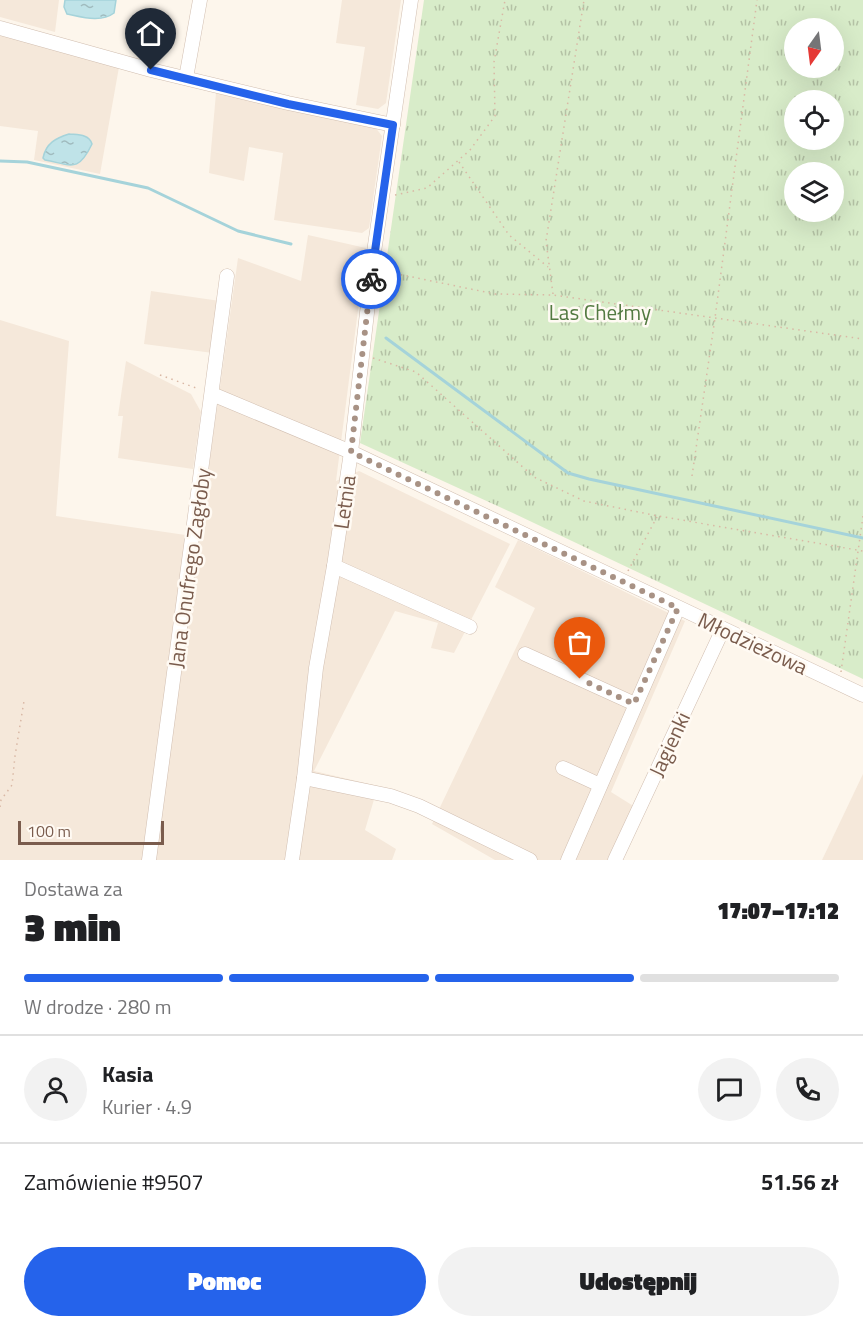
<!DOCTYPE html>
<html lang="pl">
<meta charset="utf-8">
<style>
body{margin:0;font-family:"Titillium Web",sans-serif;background:#f2f2f2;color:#202124;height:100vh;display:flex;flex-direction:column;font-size:22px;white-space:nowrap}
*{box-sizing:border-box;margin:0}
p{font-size:20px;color:#757577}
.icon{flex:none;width:33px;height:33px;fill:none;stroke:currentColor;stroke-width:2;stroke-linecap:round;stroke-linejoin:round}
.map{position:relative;height:860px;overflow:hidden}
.drawer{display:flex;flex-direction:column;background:#fff;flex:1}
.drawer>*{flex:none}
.needle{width:39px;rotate:194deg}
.fabs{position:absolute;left:784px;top:18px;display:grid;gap:12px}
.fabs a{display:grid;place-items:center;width:60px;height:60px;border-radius:50%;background:#fff;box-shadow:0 6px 24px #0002;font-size:30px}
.scale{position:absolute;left:18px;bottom:15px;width:146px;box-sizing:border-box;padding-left:6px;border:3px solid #7a5c4d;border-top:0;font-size:16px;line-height:21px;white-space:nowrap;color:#7a5c4d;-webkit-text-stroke:4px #fffaf3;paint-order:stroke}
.pin{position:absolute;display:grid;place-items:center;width:51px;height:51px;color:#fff;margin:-62px -26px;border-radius:50% 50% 50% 0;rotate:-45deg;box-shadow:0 0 6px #0007}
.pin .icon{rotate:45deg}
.courier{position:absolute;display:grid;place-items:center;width:60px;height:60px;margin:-30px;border:4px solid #2563eb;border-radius:50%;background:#fff;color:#222;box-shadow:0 2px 8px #0007}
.summary em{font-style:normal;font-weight:800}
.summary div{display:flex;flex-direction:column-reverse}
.summary{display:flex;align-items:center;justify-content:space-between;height:102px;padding:0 24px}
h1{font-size:39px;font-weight:800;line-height:45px}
.bar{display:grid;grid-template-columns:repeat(4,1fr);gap:9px 6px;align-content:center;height:72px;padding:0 24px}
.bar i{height:8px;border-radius:4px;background:#e0e0e0}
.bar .on{background:#2563eb}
.bar p{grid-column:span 4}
.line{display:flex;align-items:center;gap:15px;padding:0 24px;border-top:2px solid #e0e0e0}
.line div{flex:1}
.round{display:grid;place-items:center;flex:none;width:63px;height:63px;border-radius:32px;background:#f2f2f2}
.cta{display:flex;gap:12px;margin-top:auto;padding:12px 24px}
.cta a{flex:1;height:69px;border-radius:36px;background:#2563eb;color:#fff;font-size:24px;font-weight:800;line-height:69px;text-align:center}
.cta a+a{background:#f2f2f2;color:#202124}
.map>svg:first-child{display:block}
</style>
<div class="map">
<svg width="863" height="860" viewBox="0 0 863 860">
<defs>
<pattern id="grass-tufts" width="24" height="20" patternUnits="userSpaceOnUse" patternTransform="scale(1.5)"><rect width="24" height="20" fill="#d8ecc9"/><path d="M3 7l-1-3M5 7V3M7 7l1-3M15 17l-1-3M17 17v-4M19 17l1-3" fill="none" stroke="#b4c2a5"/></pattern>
<pattern id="water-ripples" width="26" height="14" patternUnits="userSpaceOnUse" patternTransform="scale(1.5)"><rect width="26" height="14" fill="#bfe3e8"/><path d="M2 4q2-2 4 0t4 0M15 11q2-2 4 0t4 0" fill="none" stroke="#a0bbbe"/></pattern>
</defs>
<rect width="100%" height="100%" fill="#fdf6ec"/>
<g fill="#f5e8da">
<path d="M0,0h59l-4,32 -55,-15z"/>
<path d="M342,0h59l-15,103 -8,6 -22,-4 9,-58 -29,-4z"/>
<path d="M0,35l119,32 -19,107 -66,-14 4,-29 -38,-5z"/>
<path d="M216,93l159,34 7,9 -13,92 -7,5 -88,-13 9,-67 -34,-6 -5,34 -35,-8z"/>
<path d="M308,235l58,13 -30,233 23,-10 151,73 -56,109 -23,-5 7,-25 -43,-12 -81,160 64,15 -13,44 31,19 -4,11h-392v-540l69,21 -13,175 143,21 39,-279 63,23z"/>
<path d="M151,291l69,10 -7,52 -69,-9z"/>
<path d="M126,361l65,33 10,18 -8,57 -75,-11 5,-42h-5z"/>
<path d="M518,540l167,81 -74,171 24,15 -25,53h-115l-63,-36 103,-216 -40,-21z"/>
<path d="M863,774v86h-41z"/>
</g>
<path fill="url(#grass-tufts)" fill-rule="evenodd" d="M424,0h439v679l-348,-165 -155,-71zM795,28h39v40h-39zM795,100h39v40h-39zM795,172h39v40h-39z"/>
<g fill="url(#water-ripples)" stroke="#a5d3da" stroke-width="1.5">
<path d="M65,0h51l-2,13c-13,10 -32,4 -47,1l-3,-7z"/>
<path d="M69,134c9,1 20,0 23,10 -14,29 -20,21 -47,16l-2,-2c3,-15 13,-20 26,-24z"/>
</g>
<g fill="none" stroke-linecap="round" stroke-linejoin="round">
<g stroke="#a5d3da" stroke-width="3">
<path d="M0,161l27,1 121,26 90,43 53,13"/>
<path d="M386,338l182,135 21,6 274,59"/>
</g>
<g stroke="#d1beb0" stroke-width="15">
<g id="minor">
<path d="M0,28l151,42 137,33 105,22"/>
<path d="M186,78l14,-78"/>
<path d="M212,394l139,58 512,243"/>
<path d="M334,566l136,61"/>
<path d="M525,654l110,50"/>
<path d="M563,768l37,17"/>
<path d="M304,778l87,18 28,10 111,54"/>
<path d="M149,860l78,-584"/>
<path d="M292,860l12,-82 12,-110 18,-102 17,-114 23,-200 37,-252"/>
<path d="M568,860l110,-252"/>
<path d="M615,860l108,-231"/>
</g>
</g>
<g stroke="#d9b8a5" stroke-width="1.5" stroke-dasharray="1.5 4.5" stroke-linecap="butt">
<path d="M459,162l50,73 39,32"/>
<path d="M395,195l32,-7 43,-38 25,-34 -1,-54 11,-62"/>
<path d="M383,271l112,23 58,1 310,44"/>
<path d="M553,294l-7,-53 38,-241"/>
<path d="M373,358l43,14 118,105 50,24 74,15 205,35"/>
<path d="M160,375l39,14"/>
<path d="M692,476l23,-158 42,-318"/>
<path d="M628,571l29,-54"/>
<path d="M841,672l22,-156"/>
<path d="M0,807l1,-7 11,-15 3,-29 9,-55"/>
</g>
<use href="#minor" stroke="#fff" stroke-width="14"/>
</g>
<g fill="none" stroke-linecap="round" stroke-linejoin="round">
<path stroke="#a89285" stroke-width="6" stroke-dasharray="0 10.8" d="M371,279l-20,173 327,156 -44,96 -54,-25"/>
<path stroke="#2563eb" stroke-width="8" d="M151,70l137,34 105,21 -22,154"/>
</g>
<g text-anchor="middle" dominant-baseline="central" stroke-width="5" stroke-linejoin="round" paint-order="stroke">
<g font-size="21" fill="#537a41" stroke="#fffaf3">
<text x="600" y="312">Las Chełmy</text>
</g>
<g font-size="21" fill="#7a5c4d" stroke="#fffaf3">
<text transform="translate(344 502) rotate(-82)">Letnia</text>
<text transform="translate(189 568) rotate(-82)">Jana Onufrego Zagłoby</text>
<text transform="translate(753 643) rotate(25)">Młodzieżowa</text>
<text transform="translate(669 744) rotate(-65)">Jagienki</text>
</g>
</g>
</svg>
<div class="fabs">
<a><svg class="needle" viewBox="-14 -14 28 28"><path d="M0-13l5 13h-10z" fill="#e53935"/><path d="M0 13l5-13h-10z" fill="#757577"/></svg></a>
<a><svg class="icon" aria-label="locate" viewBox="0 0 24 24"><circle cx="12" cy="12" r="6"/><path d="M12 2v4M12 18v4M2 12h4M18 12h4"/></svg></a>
<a><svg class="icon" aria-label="layers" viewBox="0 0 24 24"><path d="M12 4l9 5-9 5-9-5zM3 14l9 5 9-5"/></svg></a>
</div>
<div class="scale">100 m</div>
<div class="pin" style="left:580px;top:679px;background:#ea580c"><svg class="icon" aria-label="bag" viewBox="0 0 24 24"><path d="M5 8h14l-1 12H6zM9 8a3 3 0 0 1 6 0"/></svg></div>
<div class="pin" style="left:151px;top:70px;background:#1f2937"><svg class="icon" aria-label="home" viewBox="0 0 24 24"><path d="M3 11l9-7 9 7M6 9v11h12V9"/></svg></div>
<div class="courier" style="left:371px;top:279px"><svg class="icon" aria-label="bike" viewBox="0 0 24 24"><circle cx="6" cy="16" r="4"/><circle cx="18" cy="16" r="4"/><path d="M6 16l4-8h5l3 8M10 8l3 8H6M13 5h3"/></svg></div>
</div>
<section class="drawer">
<div class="summary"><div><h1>3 min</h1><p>Dostawa za</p></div><em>17:07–17:12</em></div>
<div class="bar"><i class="on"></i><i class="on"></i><i class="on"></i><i></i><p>W drodze · 280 m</p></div>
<div class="line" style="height:108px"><a class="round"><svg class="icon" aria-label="person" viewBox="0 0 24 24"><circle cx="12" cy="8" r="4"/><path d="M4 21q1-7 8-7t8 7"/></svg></a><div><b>Kasia</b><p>Kurier · 4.9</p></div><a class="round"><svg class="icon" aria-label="chat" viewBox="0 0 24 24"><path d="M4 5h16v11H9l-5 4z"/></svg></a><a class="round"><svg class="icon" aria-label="phone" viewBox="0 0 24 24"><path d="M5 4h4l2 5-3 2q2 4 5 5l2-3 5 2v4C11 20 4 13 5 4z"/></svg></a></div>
<div class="line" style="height:78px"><div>Zamówienie #9507</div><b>51.56 zł</b></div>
<div class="cta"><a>Pomoc</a><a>Udostępnij</a></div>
</section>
